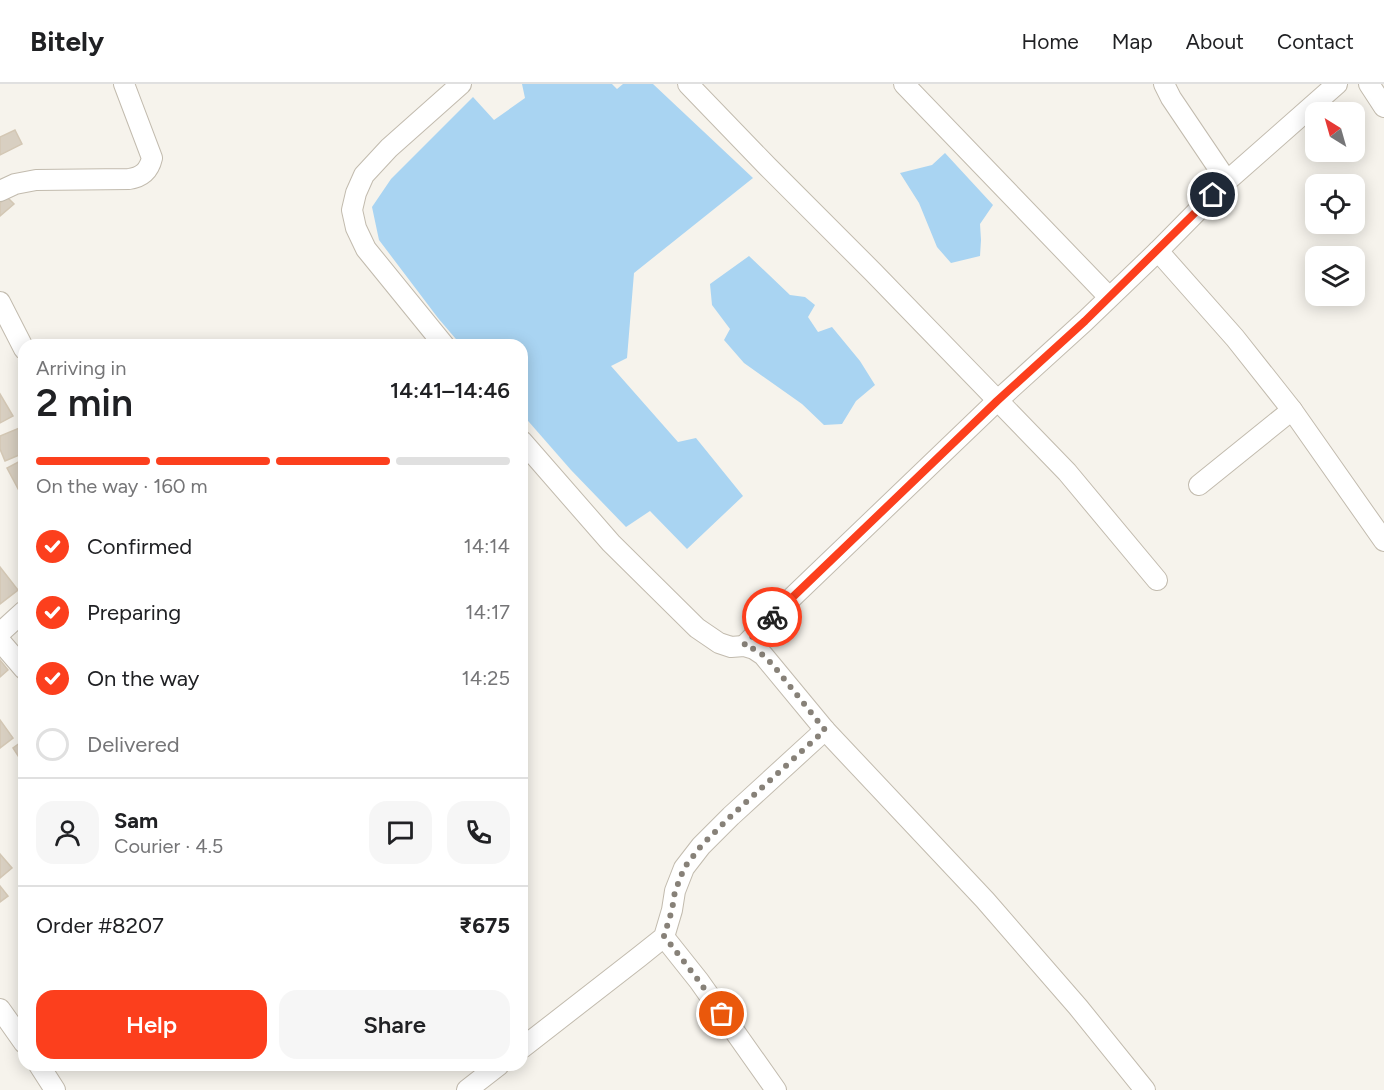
<!DOCTYPE html>
<meta charset="utf-8">
<style>
body{margin:0;font-family:Figtree,sans-serif;background:#f6f6f6;color:#202124;height:100vh;display:flex;flex-direction:column;font-size:22px;white-space:nowrap}
*{box-sizing:border-box;margin:0}
p{font-size:20px;color:#757577}
.icon{flex:none;width:33px;height:33px;fill:none;stroke:currentColor;stroke-width:2;stroke-linecap:round;stroke-linejoin:round}
.map{position:relative;flex:1;overflow:hidden}
.side{position:absolute;left:18px;top:255px;width:510px;height:732px;display:flex;flex-direction:column;background:#fff;border-radius:18px;box-shadow:0 3px 15px #0003}
.side>*{flex:none}
.needle{width:39px;rotate:323deg}
.controls{position:absolute;left:1305px;top:18px;display:grid;gap:12px}
.controls a{display:grid;place-items:center;width:60px;height:60px;border-radius:12px;background:#fff;box-shadow:0 3px 15px #0003;font-size:30px}
.pin{position:absolute;display:grid;place-items:center;width:51px;height:51px;color:#fff;margin:-26px;border:3px solid #fff;border-radius:50%;box-shadow:0 2px 6px #0007}
.courier{position:absolute;display:grid;place-items:center;width:60px;height:60px;margin:-30px;border:4px solid #fc3f1d;border-radius:50%;background:#fff;color:#222;box-shadow:0 2px 8px #0007}
.headline em{font-style:normal;font-weight:600}
.headline div{display:flex;flex-direction:column-reverse}
.headline{display:flex;align-items:center;justify-content:space-between;height:102px;padding:0 18px}
h1{font-size:39px;font-weight:600;line-height:45px}
.bar{display:grid;grid-template-columns:repeat(4,1fr);gap:9px 6px;align-content:center;height:72px;padding:0 18px}
.bar i{height:8px;border-radius:4px;background:#e0e0e0}
.bar .active{background:#fc3f1d}
.bar p{grid-column:span 4}
.line{display:flex;align-items:center;gap:15px;padding:0 18px;border-top:2px solid #e0e0e0}
.line div{flex:1}
.round{display:grid;place-items:center;flex:none;width:63px;height:63px;border-radius:18px;background:#f6f6f6}
ol{padding:0 18px;list-style:none}
li{display:flex;align-items:center;gap:18px;height:66px}
li p{margin-inline-start:auto}
li .icon{padding:6px;border-radius:50%;background:#fc3f1d;color:#fff;stroke-width:4}
li:last-child{color:#757577}
li i{width:33px;height:33px;border:3px solid #e0e0e0;border-radius:50%}
.action{display:flex;gap:12px;margin-top:auto;padding:12px 18px}
.action a{flex:1;height:69px;border-radius:18px;background:#fc3f1d;color:#fff;font-size:24px;font-weight:600;line-height:69px;text-align:center}
.action a+a{background:#f6f6f6;color:#202124}
header{display:flex;align-items:center;gap:36px;box-sizing:border-box;height:84px;padding:0 30px;background:#fff;border-bottom:2px solid #e0e0e0}
header strong{font-size:28px}
nav{display:flex;gap:33px;margin-inline-start:auto;font-size:21px}
.map>svg:first-child{display:block}
</style>
<header>
<strong>Bitely</strong>
<nav><a>Home</a><a>Map</a><a>About</a><a>Contact</a></nav>
</header>
<div class="map">
<svg width="1384" height="1006" viewBox="0 0 1384 1006">
<rect width="100%" height="100%" fill="#f6f3ec"/>
<g fill="#a9d4f2">
<path d="M522,0h90l5,5 6,-5h30l100,94 -119,95 -7,85 -16,8 67,76 18,-4 47,58 -56,53 -37,-38 -24,16 -55,-57 -49,-56v-69h-61l-23,-27 -59,-78 -7,-33 19,-28 82,-82 21,23 31,-22z"/>
<path d="M945,69l48,52 -13,19 1,16 -1,16 -29,7 -14,-16 -18,-44 -19,-30 32,-8z"/>
<path d="M749,172l41,39 15,2 10,8 -7,12 10,15 14,-5 28,34 15,24 -19,16 -14,23 -18,1 -22,-21 -58,-41 -20,-23 6,-11 -18,-24 -2,-21z"/>
</g>
<g fill="#d8cfc1" stroke="#d3c7b4" stroke-width="1.5">
<path d="M15,46l7,14 -22,11v-18z"/>
<path d="M7,113l7,7 -14,12v-13z"/>
<path d="M0,310l13,22 -13,7z"/>
<path d="M24,342v27l-19,8 -5,-12v-13z"/>
<path d="M24,375v41l-17,-32z"/>
<path d="M0,483l18,23 -18,14z"/>
<path d="M0,576l8,10 -8,7z"/>
<path d="M0,636l13,18 -13,10z"/>
<path d="M24,656v25l-11,-17z"/>
<path d="M0,770l12,14 -12,10z"/>
<path d="M0,802l8,10 -8,6z"/>
</g>
<g fill="none" stroke-linecap="round" stroke-linejoin="round">
<g stroke="#c2bbae" stroke-width="22">
<g id="minor">
<path d="M688,0l80,83 105,105 194,200 90,108"/>
<path d="M904,0l205,213"/>
<path d="M1164,0l7,14 56,83"/>
<path d="M1369,0l15,23"/>
<path d="M0,107l15,-7 21,-4 93,-1c13,-2 20,-8 23,-21l-28,-74"/>
<path d="M1158,167l77,87 57,72 92,131"/>
<path d="M0,218l24,47"/>
<path d="M444,261l-78,-96 -10,-21 -4,-18 4,-17 8,-18 25,-27 72,-64"/>
<path d="M522,357l89,102 86,85 22,15 12,4 13,-1 10,3 9,6 62,75 160,170 93,107 67,83"/>
<path d="M1199,401l93,-75"/>
<path d="M0,549l24,-22"/>
<path d="M0,557l24,28"/>
<path d="M744,562l34,-35 219,-210 88,-80 73,-70 69,-70 110,-97"/>
<path d="M664,853l35,44 77,109"/>
<path d="M0,925l24,34"/>
<path d="M522,964l117,-91 25,-20 8,-27 3,-19 9,-23 17,-22 30,-30 94,-86"/>
<path d="M39,981l16,25"/>
<path d="M467,1006l32,-25"/>
</g>
</g>
<use href="#minor" stroke="#fff" stroke-width="20"/>
</g>
<g fill="none" stroke-linecap="round" stroke-linejoin="round">
<path stroke="#878178" stroke-width="6" stroke-dasharray="0 10.8" d="M722,930l-23,-33 -35,-45 8,-26 3,-19 5,-12 4,-11 17,-22 30,-30 94,-86 -52,-65 -10,-10 -9,-6 -10,-4 28,-28"/>
<path stroke="#fc3f1d" stroke-width="8" d="M772,533l225,-216 88,-80 128,-126"/>
</g>
</svg>
<div class="controls">
<a><svg class="needle" viewBox="-14 -14 28 28"><path d="M0-13l5 13h-10z" fill="#e53935"/><path d="M0 13l5-13h-10z" fill="#757577"/></svg></a>
<a><svg class="icon" aria-label="locate" viewBox="0 0 24 24"><circle cx="12" cy="12" r="6"/><path d="M12 2v4M12 18v4M2 12h4M18 12h4"/></svg></a>
<a><svg class="icon" aria-label="layers" viewBox="0 0 24 24"><path d="M12 4l9 5-9 5-9-5zM3 14l9 5 9-5"/></svg></a>
</div>
<div class="pin" style="left:722px;top:930px;background:#ea580c"><svg class="icon" aria-label="bag" viewBox="0 0 24 24"><path d="M5 8h14l-1 12H6zM9 8a3 3 0 0 1 6 0"/></svg></div>
<div class="pin" style="left:1213px;top:111px;background:#1f2937"><svg class="icon" aria-label="home" viewBox="0 0 24 24"><path d="M3 11l9-7 9 7M6 9v11h12V9"/></svg></div>
<div class="courier" style="left:772px;top:533px"><svg class="icon" aria-label="bike" viewBox="0 0 24 24"><circle cx="6" cy="16" r="4"/><circle cx="18" cy="16" r="4"/><path d="M6 16l4-8h5l3 8M10 8l3 8H6M13 5h3"/></svg></div>
<section class="side">
<div class="headline"><div><h1>2 min</h1><p>Arriving in</p></div><em>14:41–14:46</em></div>
<div class="bar"><i class="active"></i><i class="active"></i><i class="active"></i><i></i><p>On the way · 160 m</p></div>
<ol>
<li><svg class="icon" aria-label="check" viewBox="0 0 24 24"><path d="M5 12l5 5 9-10"/></svg>Confirmed<p>14:14</p></li>
<li><svg class="icon" aria-label="check" viewBox="0 0 24 24"><path d="M5 12l5 5 9-10"/></svg>Preparing<p>14:17</p></li>
<li><svg class="icon" aria-label="check" viewBox="0 0 24 24"><path d="M5 12l5 5 9-10"/></svg>On the way<p>14:25</p></li>
<li><i></i>Delivered</li>
</ol>
<div class="line" style="height:108px"><a class="round"><svg class="icon" aria-label="person" viewBox="0 0 24 24"><circle cx="12" cy="8" r="4"/><path d="M4 21q1-7 8-7t8 7"/></svg></a><div><b>Sam</b><p>Courier · 4.5</p></div><a class="round"><svg class="icon" aria-label="chat" viewBox="0 0 24 24"><path d="M4 5h16v11H9l-5 4z"/></svg></a><a class="round"><svg class="icon" aria-label="phone" viewBox="0 0 24 24"><path d="M5 4h4l2 5-3 2q2 4 5 5l2-3 5 2v4C11 20 4 13 5 4z"/></svg></a></div>
<div class="line" style="height:78px"><div>Order #8207</div><b>₹675</b></div>
<div class="action"><a>Help</a><a>Share</a></div>
</section>
</div>
